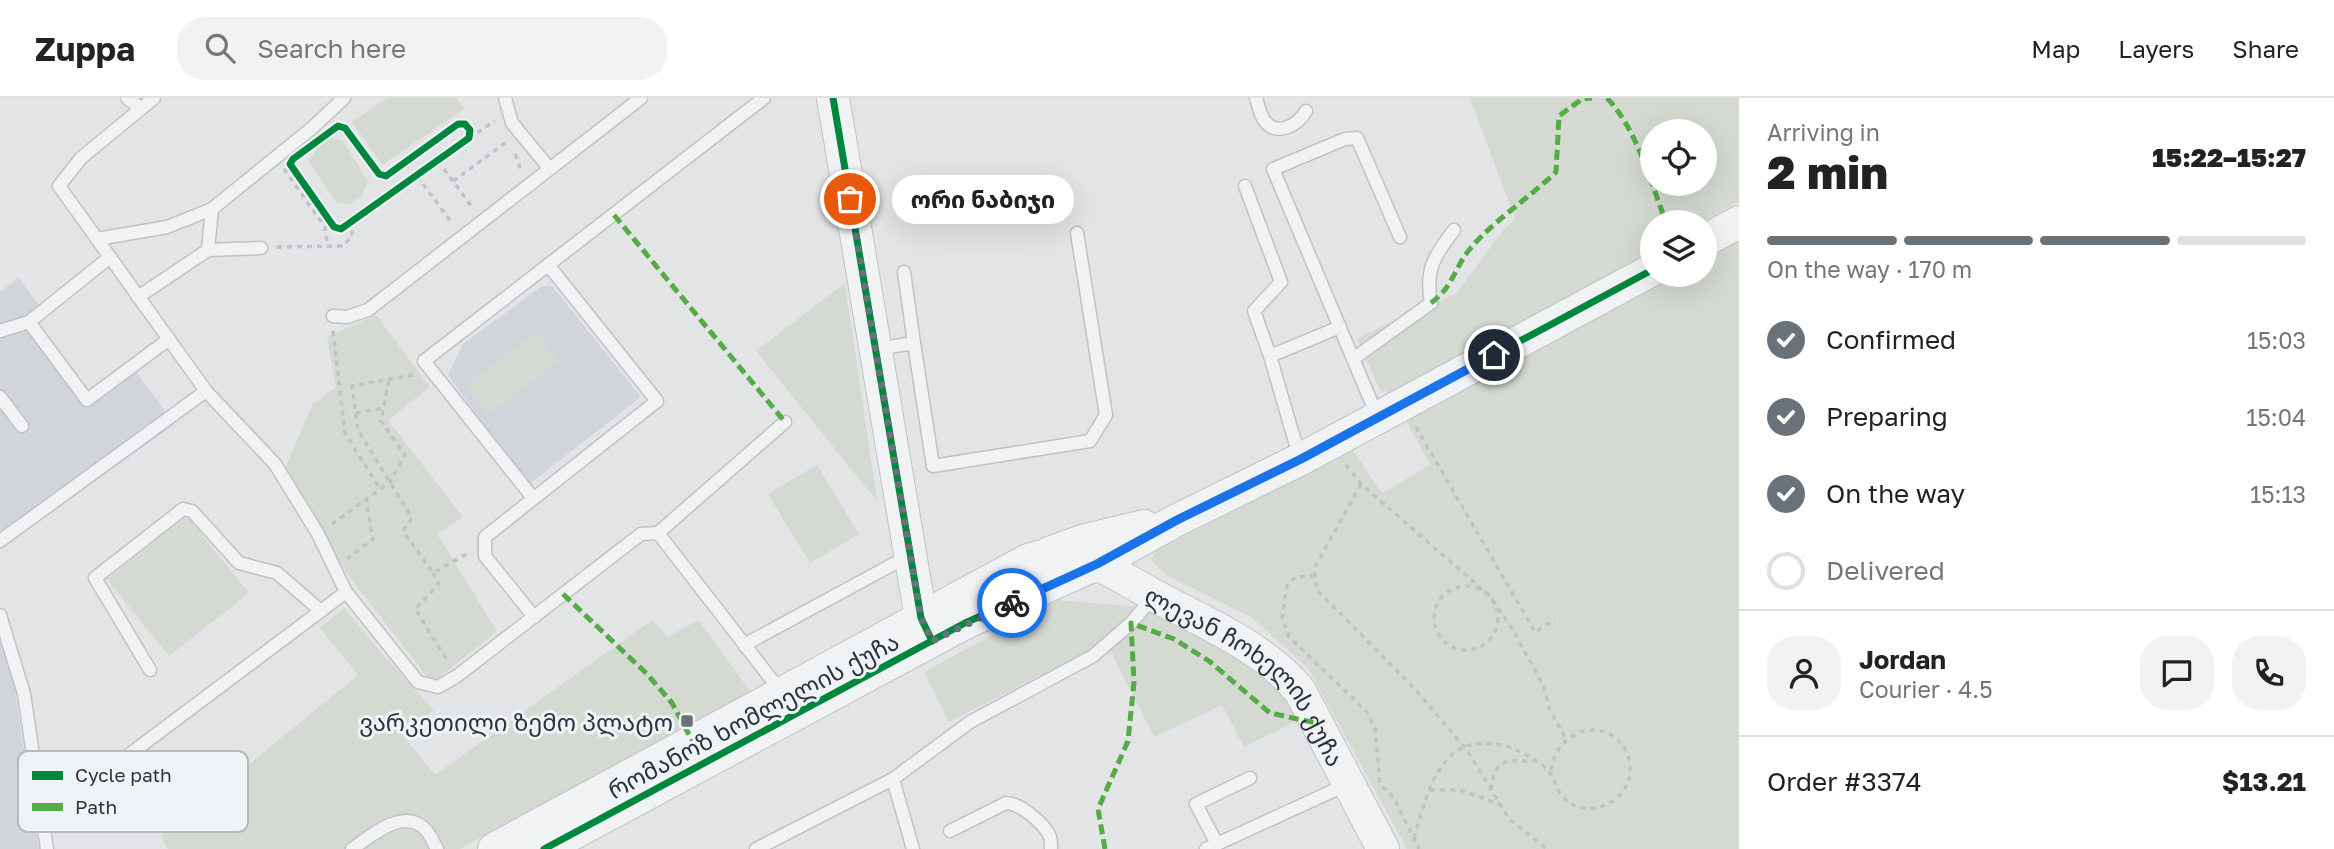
<!DOCTYPE html>
<meta charset="utf-8">
<style>
body{margin:0;font-family:"Golos Text","Noto Sans Georgian",sans-serif;background:#f2f2f2;color:#222;height:100vh;display:flex;flex-direction:column;font-size:26px;white-space:nowrap}
*{box-sizing:border-box;margin:0}
p{font-size:23px;color:#767676}
.icon{flex:none;width:38px;height:38px;fill:none;stroke:currentColor;stroke-width:2;stroke-linecap:round;stroke-linejoin:round}
.map{position:relative;flex:1;overflow:hidden}
.details{display:flex;flex-direction:column;background:#fff;width:595px}
.details>*{flex:none}
.controls{position:absolute;left:1640px;top:21px;display:grid;gap:14px}
.controls a{display:grid;place-items:center;width:77px;height:77px;border-radius:50%;background:#fff;box-shadow:0 7px 28px #0002;font-size:35px}
.pin{position:absolute;display:grid;place-items:center;width:60px;height:60px;color:#fff;margin:-30px;border:4px solid #fff;border-radius:50%;box-shadow:0 2px 7px #0007}
.courier{position:absolute;display:grid;place-items:center;width:70px;height:70px;margin:-35px;border:5px solid #1a73e8;border-radius:50%;background:#fff;color:#222;box-shadow:0 2px 9px #0007}
.bubble{position:absolute;height:49px;border-radius:24px;background:#fff;box-shadow:0 7px 28px #0002;font-size:23px;font-weight:800;line-height:49px;text-align:center}
.head em{font-style:normal;font-weight:800}
.head div{display:flex;flex-direction:column-reverse}
.head{display:flex;align-items:center;justify-content:space-between;height:119px;padding:0 28px}
h1{font-size:46px;font-weight:800;line-height:52px}
.bar{display:grid;grid-template-columns:repeat(4,1fr);gap:10px 7px;align-content:center;height:84px;padding:0 28px}
.bar i{height:9px;border-radius:5px;background:#e0e0e0}
.bar .on{background:#6a7279}
.bar p{grid-column:span 4}
.line{display:flex;align-items:center;gap:18px;padding:0 28px;border-top:2px solid #e0e0e0}
.line div{flex:1}
.round{display:grid;place-items:center;flex:none;width:74px;height:74px;border-radius:28px;background:#f2f2f2}
ol{padding:0 28px;list-style:none}
li{display:flex;align-items:center;gap:21px;height:77px}
li p{margin-inline-start:auto}
li .icon{padding:7px;border-radius:50%;background:#6a7279;color:#fff;stroke-width:4}
li:last-child{color:#767676}
li i{width:38px;height:38px;border:4px solid #e0e0e0;border-radius:50%}
header{display:flex;align-items:center;gap:42px;box-sizing:border-box;height:98px;padding:0 35px;background:#fff;border-bottom:2px solid #e0e0e0}
header strong{font-size:33px}
nav{display:flex;gap:38px;margin-inline-start:auto;font-size:24px}
.search{width:490px;height:63px;background:#f2f2f2;display:flex;align-items:center;gap:18px;box-sizing:border-box;padding:0 24px;border-radius:28px;color:#767676;font-size:26px}
main{display:flex;flex:1;min-height:0}
.map>svg:first-child{display:block}
</style>
<header>
<strong>Zuppa</strong>
<div class="search"><svg class="icon" aria-label="search" viewBox="0 0 24 24"><circle cx="10" cy="10" r="6"/><path d="M15 15l6 6"/></svg>Search here</div>
<nav><a>Map</a><a>Layers</a><a>Share</a></nav>
</header>
<main>
<div class="map">
<svg width="1739" height="751" viewBox="0 0 1739 751">
<rect width="100%" height="100%" fill="#e2e4e6"/>
<g fill="#d1d4d9">
<path d="M19,180l28,38 -10,8 52,68 40,-29 46,61 -175,125v-257z"/>
<path d="M542,188h10l89,111 -113,88 -80,-110 15,-31z"/>
<path d="M0,540l15,53 24,158h-39z"/>
</g>
<g fill="#d4dad2" fill-rule="evenodd">
<path d="M387,0h69l8,11 -82,56 -30,-43z"/>
<path d="M1470,0h269v103l-37,21h-50v28l-246,139 -12,4 -14,-2 -23,-53 100,-45 46,-63 12,-11zM1652,33h52v53h-52z"/>
<path d="M330,39l13,4 25,40 -6,15 -13,8 -12,-1 -28,-41 10,-18z"/>
<path d="M1739,141v610h-332l-99,-181 -57,-51 -85,-42 -15,-15 5,-9 196,-102 30,44 48,-28 -24,-45 268,-145h30l1,-17z"/>
<path d="M845,185l32,218 -121,-150z"/>
<path d="M376,217l54,72 -42,33 75,97 -26,17 60,97 -65,52 -84,-108 -63,-107 28,-64 23,-17 -9,-50z"/>
<path d="M537,234l22,29 -71,54 -23,-30z"/>
<path d="M817,367l42,69 -49,29 -42,-69z"/>
<path d="M187,418l62,77 -80,63 -62,-77z"/>
<path d="M1057,502l105,9 39,20 76,57 22,34 -55,27 -22,-42 -68,32 -48,-95 -157,80 -25,-50z"/>
<path d="M344,510l39,47 51,55 -32,24 33,41 217,-155 16,17 30,-17 52,71 -290,158h-292l-7,-13 197,-161 -38,-47z"/>
</g>
<g fill="none" stroke-linecap="round" stroke-linejoin="round">
<g stroke="#c0c2c4" stroke-width="15">
<g id="service">
<path d="M127,0l14,10"/>
<path d="M154,0l-73,60 -22,28 147,205 69,73 43,70 28,58 72,90 20,5 19,-11 184,-142 17,-1 127,-111"/>
<path d="M505,0l7,25 37,45"/>
<path d="M1256,0c2,6 4,17 8,22 12,18 34,5 42,-9"/>
<path d="M1245,88l36,96 -27,29 16,45"/>
<path d="M97,141l70,-12 45,-18 100,-81 32,-30"/>
<path d="M208,152l53,-2"/>
<path d="M904,174l10,71"/>
<path d="M138,199l70,-47 4,-41"/>
<path d="M333,218l14,1 21,-7 273,-212"/>
<path d="M29,224l58,78 82,-61"/>
<path d="M0,233l29,-9 81,-65"/>
<path d="M876,251l38,-6 19,123 157,-25 16,-26 -29,-182"/>
<path d="M1353,261l78,-56c-6,-33 3,-47 23,-73"/>
<path d="M0,299l22,29"/>
<path d="M1378,320l-105,-249 72,-30 12,-1 43,99"/>
<path d="M1300,361l-30,-103 70,-29"/>
<path d="M533,400l-109,-137 340,-263"/>
<path d="M658,435l124,160"/>
<path d="M0,443l206,-150"/>
<path d="M0,517l24,79 23,155"/>
<path d="M534,519l-49,-61v-19l172,-136 -108,-135"/>
<path d="M744,547l166,-90"/>
<path d="M150,572l-55,-92 88,-69 9,2 47,52 38,10 44,38"/>
<path d="M893,681l20,70"/>
<path d="M42,722l304,-228"/>
<path d="M950,733l56,-28c14,0 39,21 44,34 1,2 1,10 1,12"/>
<path d="M1217,746l-21,-40 54,-26"/>
<path d="M352,751c19,-13 52,-43 74,-19 4,5 8,13 11,19"/>
<path d="M756,751l137,-70 77,-57 123,-66 38,-33 23,-27"/>
<path d="M1206,751l142,-65"/>
</g>
</g>
<g stroke="#c0c2c4" stroke-width="34">
<g id="tertiary">
<path d="M833,0l88,520 9,19"/>
<path d="M1704,143l35,-19"/>
<path d="M1049,455l36,-13 59,-14"/>
<path id="s1" d="M494,751l534,-289c17,-6 35,-6 53,-1 25,7 49,23 72,36 50,27 110,51 147,96l83,158"/>
<path d="M544,751l421,-226 132,-59 80,-44 124,-61 351,-189"/>
</g>
</g>
<g stroke="#c0c3c5" stroke-width="3.5" stroke-dasharray="5 5" stroke-linecap="butt">
<path d="M469,40l26,-17"/>
<path d="M515,56l6,16"/>
<path d="M438,63l34,46"/>
<path d="M284,71l41,58 2,18"/>
<path d="M417,78l35,47"/>
<path d="M453,83l55,-40"/>
<path d="M277,149l65,-1 10,-9v-14"/>
<path d="M333,233l12,102 35,56"/>
<path d="M413,277l-61,11 6,44 54,88 -9,13 30,42 35,-20"/>
<path d="M356,315l28,-5"/>
<path d="M1416,329l119,205 20,-13"/>
<path d="M1346,367l15,19 128,111 24,35 30,55 7,25 16,29"/>
<path d="M1361,386l-47,85 3,21 95,96 55,64 42,69 38,30"/>
<path d="M332,426l58,-42 15,-27 -24,-34 8,-42"/>
<path d="M347,461l26,-20 -7,-39"/>
<path d="M433,475l6,11 -24,25 33,53"/>
<path d="M1315,478l-19,1 -9,9 -5,31 7,20 79,76 7,16 5,55 14,14 25,51"/>
<circle cx="1466" cy="520" r="32"/>
<path d="M1430,692h30l39,14"/>
<path d="M1491,692c3,-30 15,-32 42,-28"/>
<path d="M1414,740c15,-50 26,-108 92,-92 12,3 39,18 45,28 4,5 4,13 9,19 24,34 79,7 69,-33 -11,-46 -75,-37 -78,14"/>
</g>
<use href="#service" stroke="#f1f2f4" stroke-width="12"/>
<use href="#tertiary" stroke="#f1f2f4" stroke-width="32"/>
<g stroke="#53ac46" stroke-width="5" stroke-dasharray="10 5" stroke-linecap="butt">
<path d="M1607,0c31,33 43,83 59,124"/>
<path d="M614,117l171,207"/>
<path d="M1431,205c22,-16 23,-34 38,-53 25,-30 59,-51 87,-78l3,-56 23,-17 10,-1"/>
<path d="M563,496l84,80 25,29 21,39"/>
<path d="M1105,751l-7,-40 30,-68 6,-59 -3,-59 43,16 35,22 61,52 46,10"/>
</g>
<g stroke="#f0f3f6" stroke-width="11">
<g id="cycleway">
<path d="M833,0l88,520 11,23"/>
<path d="M458,26h7l5,6 -1,8 -128,91 -7,-2 -44,-63 3,-5 45,-33 7,2 34,46 7,2z"/>
<path d="M544,751l421,-226 132,-59 80,-44 124,-61 351,-189"/>
</g>
</g>
<use href="#cycleway" stroke="#00873e" stroke-width="7"/>
</g>
<g fill="none" stroke-linecap="round" stroke-linejoin="round">
<path stroke="#6a7279" stroke-width="7" stroke-dasharray="0 12.6" d="M850,101l71,419 11,23 80,-38"/>
<path stroke="#1a73e8" stroke-width="9" d="M1012,505l85,-39 80,-44 124,-61 193,-104"/>
</g>
<rect fill="#6a7279" stroke="#f0f3f6" stroke-width="2.5" x="680" y="616" width="14" height="14" rx="3.5"/>
<g text-anchor="middle" dominant-baseline="central" stroke-width="6" stroke-linejoin="round" paint-order="stroke">
<g font-size="24" fill="#2a343f" stroke="#f0f3f6">
<text stroke="none"><textPath href="#s1" startOffset="868">ლევან ჩოხელის ქუჩა</textPath></text>
<text transform="translate(753 617) rotate(-28)">რომანოზ ხომლელის ქუჩა</text>
</g>
<g font-size="24" fill="#2a343f" stroke="#f0f3f6" text-anchor="end">
<text x="673" y="623">ვარკეთილი ზემო პლატო</text>
</g>
</g>
<rect x="18" y="653" width="230" height="81" rx="10" fill="#f0f3f6" stroke="#b5babf" stroke-width="2"/>
<rect x="32" y="673" width="31" height="9" fill="#00873e"/>
<rect x="32" y="705" width="31" height="8" fill="#53ac46"/>
<g font-size="19" fill="#2a343f">
<text x="75" y="684">Cycle path</text>
<text x="75" y="716">Path</text>
</g>
</svg>
<div class="controls">
<a><svg class="icon" aria-label="locate" viewBox="0 0 24 24"><circle cx="12" cy="12" r="6"/><path d="M12 2v4M12 18v4M2 12h4M18 12h4"/></svg></a>
<a><svg class="icon" aria-label="layers" viewBox="0 0 24 24"><path d="M12 4l9 5-9 5-9-5zM3 14l9 5 9-5"/></svg></a>
</div>
<div class="pin" style="left:850px;top:101px;background:#ea580c"><svg class="icon" aria-label="bag" viewBox="0 0 24 24"><path d="M5 8h14l-1 12H6zM9 8a3 3 0 0 1 6 0"/></svg></div>
<div class="pin" style="left:1494px;top:257px;background:#1f2937"><svg class="icon" aria-label="home" viewBox="0 0 24 24"><path d="M3 11l9-7 9 7M6 9v11h12V9"/></svg></div>
<div class="courier" style="left:1012px;top:505px"><svg class="icon" aria-label="bike" viewBox="0 0 24 24"><circle cx="6" cy="16" r="4"/><circle cx="18" cy="16" r="4"/><path d="M6 16l4-8h5l3 8M10 8l3 8H6M13 5h3"/></svg></div>
<div class="bubble" style="left:892px;top:77px;width:182px">ორი ნაბიჯი</div>
</div>
<section class="details">
<div class="head"><div><h1>2 min</h1><p>Arriving in</p></div><em>15:22–15:27</em></div>
<div class="bar"><i class="on"></i><i class="on"></i><i class="on"></i><i></i><p>On the way · 170 m</p></div>
<ol>
<li><svg class="icon" aria-label="check" viewBox="0 0 24 24"><path d="M5 12l5 5 9-10"/></svg>Confirmed<p>15:03</p></li>
<li><svg class="icon" aria-label="check" viewBox="0 0 24 24"><path d="M5 12l5 5 9-10"/></svg>Preparing<p>15:04</p></li>
<li><svg class="icon" aria-label="check" viewBox="0 0 24 24"><path d="M5 12l5 5 9-10"/></svg>On the way<p>15:13</p></li>
<li><i></i>Delivered</li>
</ol>
<div class="line" style="height:126px"><a class="round"><svg class="icon" aria-label="person" viewBox="0 0 24 24"><circle cx="12" cy="8" r="4"/><path d="M4 21q1-7 8-7t8 7"/></svg></a><div><b>Jordan</b><p>Courier · 4.5</p></div><a class="round"><svg class="icon" aria-label="chat" viewBox="0 0 24 24"><path d="M4 5h16v11H9l-5 4z"/></svg></a><a class="round"><svg class="icon" aria-label="phone" viewBox="0 0 24 24"><path d="M5 4h4l2 5-3 2q2 4 5 5l2-3 5 2v4C11 20 4 13 5 4z"/></svg></a></div>
<div class="line" style="height:91px"><div>Order #3374</div><b>$13.21</b></div>
</section>
</main>
